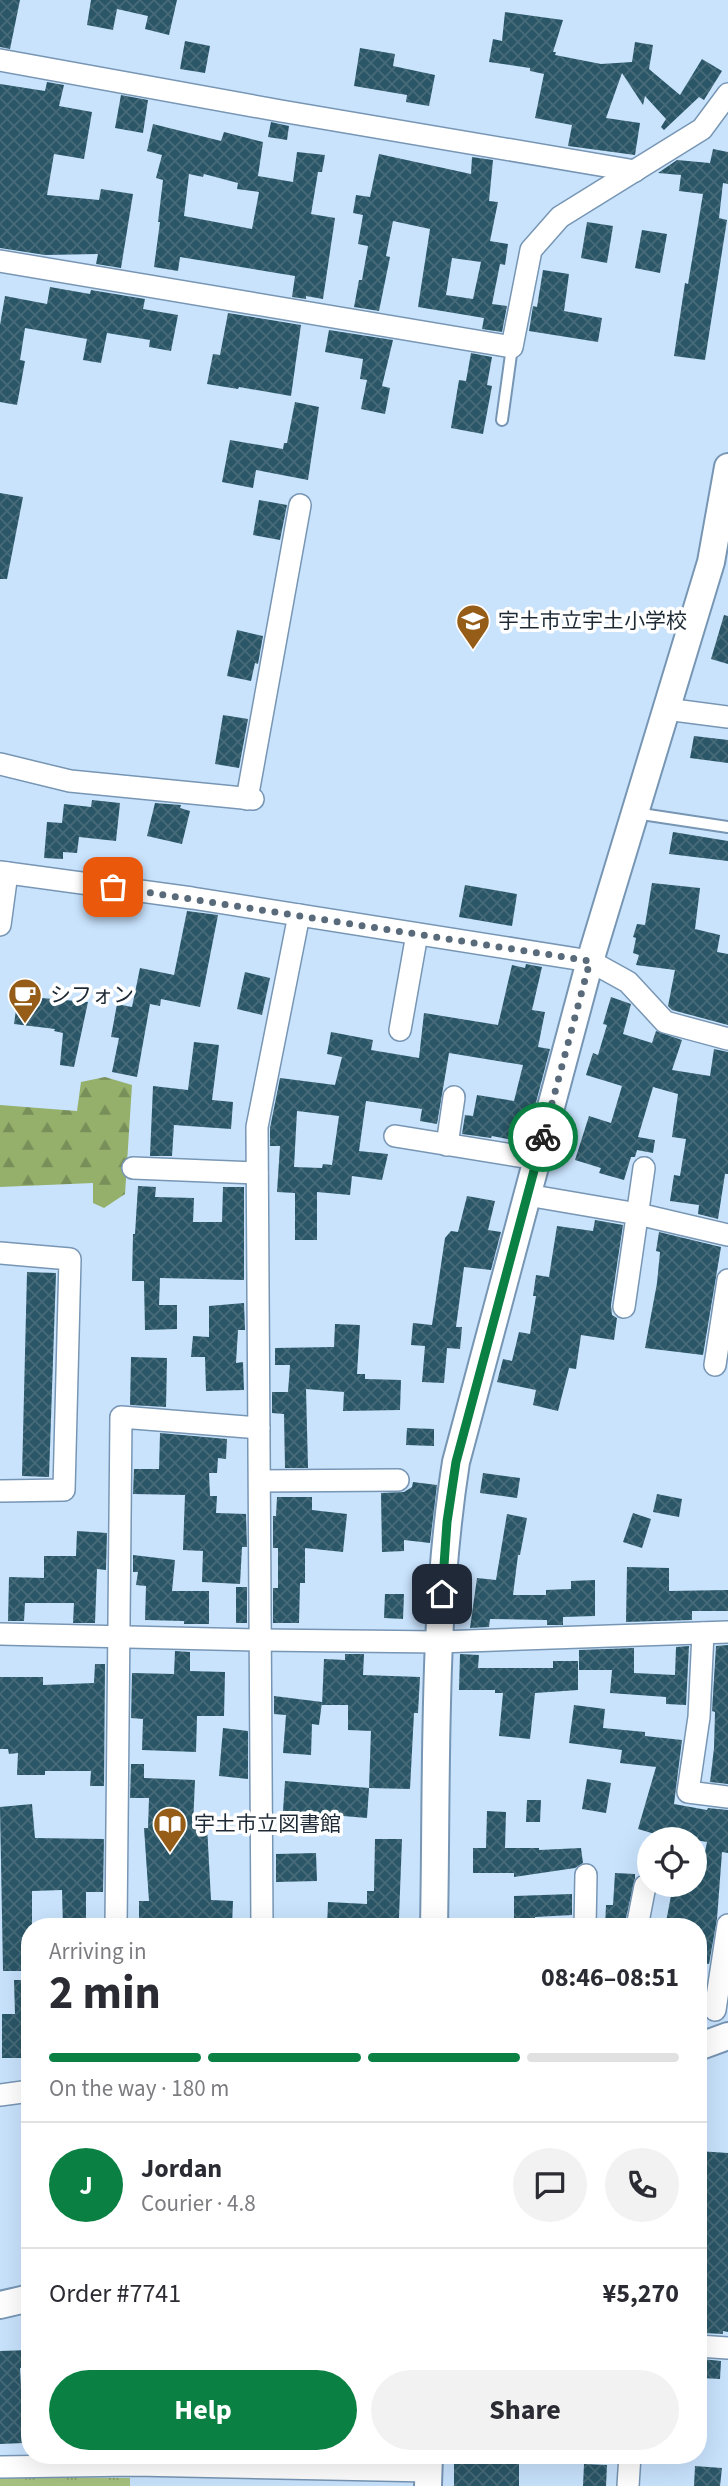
<!DOCTYPE html>
<meta charset="utf-8">
<style>
body{margin:0;font-family:"Source Sans 3","Noto Sans JP",sans-serif;background:#f2f2f3;color:#2b2b33;height:100vh;display:flex;flex-direction:column;font-size:26px;white-space:nowrap}
*{box-sizing:border-box;margin:0}
p{font-size:23px;color:#7c7c81}
.icon{flex:none;width:38px;height:38px;fill:none;stroke:currentColor;stroke-width:2;stroke-linecap:round;stroke-linejoin:round}
.map{position:relative;flex:1;overflow:hidden}
.side{position:absolute;left:21px;top:1918px;width:686px;height:546px;display:flex;flex-direction:column;background:#fff;border-radius:28px;box-shadow:0 7px 28px #0002}
.side>*{flex:none}
.buttons{position:absolute;left:637px;top:1827px;display:grid;gap:14px}
.buttons a{display:grid;place-items:center;width:70px;height:70px;border-radius:50%;background:#fff;box-shadow:0 7px 28px #0002;font-size:35px}
.pin{position:absolute;display:grid;place-items:center;width:60px;height:60px;color:#fff;margin:-30px;border-radius:14px;box-shadow:0 4px 10px #0006}
.courier{position:absolute;display:grid;place-items:center;width:70px;height:70px;margin:-35px;border:5px solid #0b8043;border-radius:50%;background:#fff;color:#222;box-shadow:0 2px 9px #0007}
.summary em{font-style:normal;font-weight:700}
.summary div{display:flex;flex-direction:column-reverse}
.summary{display:flex;align-items:center;justify-content:space-between;height:119px;padding:0 28px}
h1{font-size:46px;font-weight:700;line-height:52px}
.bar{display:grid;grid-template-columns:repeat(4,1fr);gap:10px 7px;align-content:center;height:84px;padding:0 28px}
.bar i{height:9px;border-radius:5px;background:#e1e1e2}
.bar .active{background:#0b8043}
.bar p{grid-column:span 4}
.line{display:flex;align-items:center;gap:18px;padding:0 28px;border-top:2px solid #e1e1e2}
.line div{flex:1}
.round{display:grid;place-items:center;flex:none;width:74px;height:74px;border-radius:37px;background:#f2f2f3}
.cta{display:flex;gap:14px;margin-top:auto;padding:14px 28px}
.cta a{flex:1;height:80px;border-radius:42px;background:#0b8043;color:#fff;font-size:28px;font-weight:700;line-height:80px;text-align:center}
.cta a+a{background:#f2f2f3;color:#2b2b33}
.map>svg:first-child{display:block}
</style>
<div class="map">
<svg width="728" height="2486" viewBox="0 0 728 2486">
<defs>
<pattern id="forest-firs" width="22" height="20" patternUnits="userSpaceOnUse" patternTransform="scale(1.75)"><rect width="22" height="20" fill="#94b06b"/><path d="M5 1l3.5 6h-7zM16 11l3.5 6h-7z" fill="#788f59"/></pattern>
<pattern id="park-tufts" width="24" height="20" patternUnits="userSpaceOnUse" patternTransform="scale(1.75)"><rect width="24" height="20" fill="#a6c17f"/><path d="M3 7l-1-3M5 7V3M7 7l1-3M15 17l-1-3M17 17v-4M19 17l1-3" fill="none" stroke="#879d69"/></pattern>
<pattern id="building-cross-hatch" width="8" height="8" patternUnits="userSpaceOnUse" patternTransform="scale(1.75)"><rect width="8" height="8" fill="#2a5667"/><path d="M0 0l8 8M0 8l8-8" fill="none" stroke="#476b79"/></pattern>
</defs>
<rect width="100%" height="100%" fill="#c9e3fd"/>
<path fill="url(#forest-firs)" d="M105,1077l27,8 -7,109 -21,14 -11,-5v-20l-93,4v-82l77,6 4,-29z"/>
<path fill="url(#park-tufts)" d="M0,2477l130,1v8h-130z"/>
<g fill="url(#building-cross-hatch)" fill-rule="evenodd">
<path d="M0,0h20l-10,49 -10,-2z"/>
<path d="M91,0h86l-8,35 -24,-6 3,-13 -31,-7 -4,21 -26,-5z"/>
<path d="M505,12l58,8 -10,32h3l-1,3 46,9 31,-2 3,-20 18,3 -4,24 31,26 22,-36 20,12 -18,29 -5,-3 -35,33 -3,-3 5,-8 -21,-23 -2,9 -21,-32 -16,45 34,5 -5,32 -67,-9 4,-21 -37,-7 9,-44 -14,-3v-3l-41,-6 4,-23 9,2z"/>
<path d="M185,41l25,5 -5,27 -25,-4z"/>
<path d="M360,48l35,6 -2,12 42,9 -6,31 -23,-4 1,-7 -53,-9z"/>
<path d="M47,82l17,3 -5,21 33,6 -8,47 -30,-5 -7,41 52,5 2,-11 32,5 -12,74 -25,-4 2,-10 -53,1 -45,-7v-164l45,7z"/>
<path d="M121,95l27,5 -5,33 -28,-5z"/>
<path d="M271,122l18,4 -2,14 -19,-3z"/>
<path d="M153,124l68,17 3,-9 39,10 -5,34 35,6 4,-30 28,3 -3,17h-4l-7,42 24,4 -12,81 -17,-3v3l-14,-2 3,-21 -115,-19 -2,14 -24,-4 6,-45h-2l5,-42 -7,-2 6,-23 -15,-4zM189,174l14,3 1,-3 34,9 -1,6 22,3 -7,37 -68,-13z"/>
<path d="M713,149l15,3v32l-5,-1 -4,35 8,2 -22,140 -31,-4 11,-73 3,1 15,-90 -24,-3 2,-16 -23,-2 19,-13 33,3z"/>
<path d="M379,154l92,20 1,-17 21,3 -4,41 9,1 -8,39 18,3 -3,21 -5,-1 -8,40 15,2 -5,26 -20,-3 2,-11 -66,-11 12,-78 -37,-8 -7,35 4,1 -11,54 -25,-4 5,-27h3l6,-34 -10,-2 5,-29 -10,-2 3,-18 14,2zM452,258l29,4 -8,37 -27,-4z"/>
<path d="M587,222l26,4 -6,37 -26,-5z"/>
<path d="M642,230l25,4 -7,39 -25,-5z"/>
<path d="M543,270l26,4 -5,37 38,7 -4,24 -69,-11 4,-25 4,1z"/>
<path d="M50,287l40,7 1,-4 54,9 -2,10 35,6 -7,36 -22,-4 1,-7 -43,-7 -6,30 -18,-3 4,-21 -62,-11 -5,32 5,1 -8,44 -17,-3v-77l5,-29 42,8z"/>
<path d="M228,313l73,12 -10,71 -52,-9 -1,2 -31,-5 6,-30 7,1z"/>
<path d="M329,330l64,10 -11,46 8,2 -5,26 -24,-5 6,-29 -7,-1 3,-20 -38,-7z"/>
<path d="M471,353l21,4 -5,28 5,1 -9,48 -32,-6 8,-48 7,1z"/>
<path d="M295,402l24,5 -11,73 -52,-10 -3,18 -31,-6 8,-42 53,9 1,-6h3z"/>
<path d="M0,493l23,4 -16,82h-7z"/>
<path d="M259,500l28,5 -7,35 -27,-5z"/>
<path d="M724,615l4,1v48l-17,-5z"/>
<path d="M237,630l26,6 -5,28 -3,-1 -4,18 -24,-5z"/>
<path d="M223,715l25,4 -9,49 -24,-4z"/>
<path d="M694,736l34,4v23l-38,-5z"/>
<path d="M92,800l28,3 -4,38 -37,-4 -2,16 -14,-1v7l-19,-1 3,-36 15,1 2,-19 27,3z"/>
<path d="M155,803l26,2 -1,3 10,3 -8,33 -35,-8z"/>
<path d="M673,832l55,9v20l-59,-7z"/>
<path d="M652,883l48,5 -5,41 25,6 -3,17 11,2v71l-56,-15 -4,-4 7,-36 -39,-5 3,-10 -6,-2 3,-15 -3,-1 4,-13 8,1z"/>
<path d="M465,885l52,9 -5,32 -53,-9z"/>
<path d="M187,911l31,4 -18,92 -39,-8 -1,7 -10,-2 -13,73 -25,-5 7,-34 -8,-1 6,-33 15,3 8,-39 34,7z"/>
<path d="M526,964l16,3 -10,43 13,2 -7,35 12,2 -16,61 -4,-1 -7,33 -31,-6 -1,2 -29,-4 3,-19 8,1 4,-21 37,6 9,-36 -74,-12 -12,71 -17,-3 2,-12 -56,-8 -7,50 29,3 -6,26 -30,-4 -2,19 -33,-3v48h-22v-47l-18,-1 3,-46h-10v-18l10,-50 55,7 7,-28 -15,-3 4,-22 42,8 -2,10 48,8 5,-45 74,12 14,-60 13,3zM297,1111l42,5 -7,49 -9,-1 -1,4 -28,-1z"/>
<path d="M245,972l25,6 -8,37 -25,-6z"/>
<path d="M18,996l70,6 -14,65 -14,-2 3,-32 -9,-2 1,-2 -41,-5z"/>
<path d="M611,997l20,7 -8,30 29,9 4,-12 26,9 -10,30 38,6 4,-27 14,3v122h-3l-7,45 -20,-5 1,-9 -29,-4 4,-26 6,1 6,-37 -14,-2 6,-43 -25,-7 -15,50 17,3 -2,13 -16,-3 -2,7h-4l-7,23 -25,-7 2,-5 -26,-8 14,-44 22,7 11,-37 -36,-11 7,-22 5,2 9,-30 -4,-1z"/>
<path d="M194,1042l25,3 -7,55 21,2 -2,27 -57,-4 -2,31h-22l3,-70 35,4z"/>
<path d="M138,1186l18,1 -1,10 39,1 -1,24h29l1,-35h21v93l-84,-2 -1,27h18v24l-32,1 -1,-49h-12l1,-47h2z"/>
<path d="M467,1196l28,5 -7,29 13,2 -10,38 -27,-3 -8,60h6l-2,22 -13,-1 -3,35 -22,-1 3,-36 -14,-1 2,-22 19,2 13,-87 6,-7 7,1z"/>
<path d="M595,1220l28,5 -12,80 1,10 5,3 -3,22 -33,-5 -5,34 -7,-1 -11,43 -25,-6 3,-15 -39,-8 6,-23 9,2 7,-29 11,2 6,-38h-3l3,-21 13,2 8,-51 36,5z"/>
<path d="M659,1232l62,15 -18,108 -58,-7 12,-65 3,-31 -4,-1z"/>
<path d="M27,1272l29,1 -7,204 -27,-1z"/>
<path d="M244,1303l1,27h-7l-2,33 7,-1 1,28 -38,1 -1,-34h-14l2,-21 16,1v-31z"/>
<path d="M335,1324l25,1 -3,49h8v5l36,1 -1,30 -57,1 1,-19 -38,-3 2,79h-23l-1,-54 -12,-1v-21h16l2,-27h-15v-17l59,-1z"/>
<path d="M131,1357l36,1 -1,49 -36,-2z"/>
<path d="M407,1428l27,1v17l-28,-1z"/>
<path d="M160,1433l67,6 -1,20 -8,-1 -1,15h-8l1,23h7l-1,17 30,1 1,33h-5l-2,37 -38,-2 1,-31 -20,-1 2,-55 -52,-1 1,-25h25z"/>
<path d="M483,1473l37,5 -3,20 -37,-5z"/>
<path d="M413,1482l24,3 -7,58 -26,-3v11l-22,1 -1,-59 23,-1 8,-5z"/>
<path d="M657,1494l25,5 -3,18 -26,-5z"/>
<path d="M277,1497h35v13l35,4 -4,38 -38,-4v35h-5l-1,40h-26v-35h5v-40h-5v-32h3z"/>
<path d="M633,1513l18,6 -9,29 -19,-6z"/>
<path d="M507,1514l20,4 -7,37h-2l-5,40h33v-5l25,-1v-8l24,-1v36l-32,1v8h-16v-5l-57,-1 -1,8 -19,1 7,-50 19,2z"/>
<path d="M77,1531l30,2 -1,37 -9,-1 -2,54h-22l1,-20h-49l-1,18h-16l1,-44 35,1v-22h32z"/>
<path d="M133,1555l42,5 -3,31h37v33h-25v-3l-39,-1 1,-34 -10,-1 2,-13h-5z"/>
<path d="M627,1567l42,1v23l59,-1v21h-36v9l-66,2z"/>
<rect x="236" y="1587" width="11" height="36"/>
<path d="M385,1594h19l-1,25 -19,-1z"/>
<path d="M728,1645v139l-18,-2 4,-34 1,-36 -3,-1 4,-65z"/>
<path d="M689,1646l-3,59 -20,-1v-7l-56,-4 2,-23h-33v-20l55,-2v25l41,2 1,-28z"/>
<path d="M175,1651l15,1v19l35,1 -1,44h-27l-1,36 -54,-2 1,-31 -12,-1 1,-45 42,1z"/>
<path d="M345,1654h19l-1,21 57,2 -2,36h-4l-4,76 -41,-1 2,-57 -23,-1v-25h-26l2,-46 21,1z"/>
<path d="M460,1654l19,1 -1,13h75v-7h25v29l-43,3 -5,46 -31,-3 4,-43h-8v-3h-36z"/>
<path d="M95,1664h10l-1,122h-14l1,-15h-46v4h-28l1,-22 -9,1 -1,-5h-8v-72h43v8l51,-2z"/>
<path d="M274,1696l48,6 -3,23 -7,-1 -1,31 -28,-2 3,-38 -12,-1z"/>
<path d="M574,1705l31,4 -2,19 42,4v4l37,4 -8,64 33,6 1,-2 20,2v43l-6,-1 -5,67 -8,45 -11,-2v-35l-32,-5 7,-37h22v-12h6l6,-31 -42,-7v2l-27,-8 18,-62 -36,-4 2,-13 -53,-7z"/>
<path d="M223,1728l25,3v48l-29,-3z"/>
<path d="M131,1764h13v14l51,2 -2,46h14l4,74 22,1 -1,26h-93v-26h10l-5,-73h4l1,-30h-19z"/>
<path d="M587,1779l24,4 -5,30 -24,-4z"/>
<path d="M285,1781l84,7 -2,30 -84,-7z"/>
<path d="M527,1800h14l-1,22h-14z"/>
<path d="M32,1804l3,34 69,1 -1,53h-17v35h-23l-1,-37 -30,1v36h-2v10h-8v34h-19l-3,-164z"/>
<path d="M487,1811l19,1 -1,36h34v2l42,-2 2,15 -8,5 -61,9v-4h-41v-25h13z"/>
<path d="M375,1839h27l-3,79h-46v9h-26l1,-25 39,2v-13h7z"/>
<path d="M316,1853l1,28 -41,1v-28z"/>
<path d="M615,1873l20,1v4l-11,49h-19l1,-22h7z"/>
<path d="M572,1894v21l-37,2v10h-21v-31z"/>
<path d="M14,1980h16v78h-28v-44h13z"/>
<path d="M698,2151l30,2v179l-5,-1v3l-20,-1 1,-3h-6z"/>
<path d="M30,2350v18h-10l4,75 -24,1v-93z"/>
<path d="M702,2359l19,2 -1,18 -19,-1z"/>
<rect x="454" y="2455" width="65" height="31"/>
<path d="M584,2464l23,1 -1,21h-23z"/>
<path d="M695,2466l27,2 -2,18h-26z"/>
</g>
<g fill="none" stroke-linecap="round" stroke-linejoin="round">
<g stroke="#7796b4" stroke-width="14">
<g id="service">
<path d="M502,420l10,-73"/>
<path d="M635,813l93,14"/>
</g>
</g>
<g stroke="#7796b4" stroke-width="24">
<g id="minor">
<path d="M0,60l281,51 354,60"/>
<path d="M0,261l512,86 19,-97 29,-33 142,-88 26,-35"/>
<path d="M666,709l62,8"/>
<path d="M0,764l70,17 183,18"/>
<path d="M247,799l53,-294"/>
<path d="M0,872l192,26 398,63 38,21 37,40 63,17"/>
<path d="M0,925l7,-52"/>
<path d="M400,1030l17,-96"/>
<path d="M395,1136l142,23"/>
<path d="M447,1145l7,-48"/>
<path d="M133,1168l124,5"/>
<path d="M527,1195l111,19 90,21"/>
<path d="M0,1253l70,6 -6,231 -64,1"/>
<path d="M624,1307l20,-139"/>
<path d="M715,1365l13,-85"/>
<path d="M260,1481l138,-1"/>
<path d="M703,1633l-4,84 -11,75 40,5"/>
<path d="M0,1634l260,6 179,2 289,-10"/>
<path d="M116,1927l5,-510 138,11"/>
<path d="M262,1927l-5,-800 42,-212"/>
<path d="M585,1927l1,-52"/>
<path d="M637,1927l8,-41"/>
<path d="M715,2010l13,-85"/>
<path d="M0,2095l30,-4"/>
<path d="M698,2346l30,2"/>
<path d="M0,2467l135,-2 294,6"/>
<path d="M628,2486l2,-31"/>
</g>
</g>
<g stroke="#7796b4" stroke-width="30">
<g id="tertiary">
<path d="M434,1927c3,-155 -2,-312 22,-465l134,-501 121,-399 17,-95"/>
<path d="M698,2047l30,-11"/>
<path d="M0,2305l30,-7"/>
<path d="M428,2486l1,-31"/>
</g>
</g>
<use href="#service" stroke="#fff" stroke-width="10"/>
<use href="#minor" stroke="#fff" stroke-width="21"/>
<use href="#tertiary" stroke="#fff" stroke-width="26"/>
</g>
<g fill="none" stroke-linecap="round" stroke-linejoin="round">
<path stroke="#596b7b" stroke-width="7" stroke-dasharray="0 12.6" d="M113,887l477,74 -47,176"/>
<path stroke="#0b8043" stroke-width="9" d="M442,1594l5,-72 9,-60 87,-325"/>
</g>
<defs>
<g id="school-pin" transform="scale(1.75)"><path d="M0 17L-7.5 6A9.5 9.5 0 1 1 7.5 6Z" fill="#955d17" stroke="#fff"/><path d="M0-5L7-2L0 1L-7-2ZM-4 1L0 2.5L4 1V4Q0 6-4 4Z" fill="#fff"/></g>
<g id="cafe-pin" transform="scale(1.75)"><path d="M0 17L-7.5 6A9.5 9.5 0 1 1 7.5 6Z" fill="#955d17" stroke="#fff"/><path d="M-5.5-4.5H6V0H3Q3 3.5 0 3.5H-2.5Q-5.5 3.5-5.5 0ZM3-3.2v2h1.7v-2ZM-6 4.5H4V6H-6Z" fill="#fff"/></g>
<g id="library-pin" transform="scale(1.75)"><path d="M0 17L-7.5 6A9.5 9.5 0 1 1 7.5 6Z" fill="#955d17" stroke="#fff"/><path d="M-6-4Q-3-5.5-.7-3.5V5Q-3 3-6 4ZM6-4Q3-5.5 .7-3.5V5Q3 3 6 4Z" fill="#fff"/></g>
</defs>
<g fill-rule="evenodd">
<use href="#school-pin" x="473" y="621"/>
<use href="#cafe-pin" x="25" y="995"/>
<use href="#library-pin" x="170" y="1824"/>
</g>
<g text-anchor="middle" dominant-baseline="central" stroke-width="7" stroke-linejoin="round" paint-order="stroke">
<g font-size="21" fill="#1d2a35" stroke="#fff" text-anchor="start">
<text x="498" y="621">宇土市立宇土小学校</text>
<text x="50" y="995">シフォン</text>
<text x="194" y="1824">宇土市立図書館</text>
</g>
</g>
</svg>
<div class="buttons">
<a><svg class="icon" aria-label="locate" viewBox="0 0 24 24"><circle cx="12" cy="12" r="6"/><path d="M12 2v4M12 18v4M2 12h4M18 12h4"/></svg></a>
</div>
<div class="pin" style="left:113px;top:887px;background:#ea580c"><svg class="icon" aria-label="bag" viewBox="0 0 24 24"><path d="M5 8h14l-1 12H6zM9 8a3 3 0 0 1 6 0"/></svg></div>
<div class="pin" style="left:442px;top:1594px;background:#1f2937"><svg class="icon" aria-label="home" viewBox="0 0 24 24"><path d="M3 11l9-7 9 7M6 9v11h12V9"/></svg></div>
<div class="courier" style="left:543px;top:1137px"><svg class="icon" aria-label="bike" viewBox="0 0 24 24"><circle cx="6" cy="16" r="4"/><circle cx="18" cy="16" r="4"/><path d="M6 16l4-8h5l3 8M10 8l3 8H6M13 5h3"/></svg></div>
<section class="side">
<div class="summary"><div><h1>2 min</h1><p>Arriving in</p></div><em>08:46–08:51</em></div>
<div class="bar"><i class="active"></i><i class="active"></i><i class="active"></i><i></i><p>On the way · 180 m</p></div>
<div class="line" style="height:126px"><b class="round" style="background:#0b8043;color:#fff">J</b><div><b>Jordan</b><p>Courier · 4.8</p></div><a class="round"><svg class="icon" aria-label="chat" viewBox="0 0 24 24"><path d="M4 5h16v11H9l-5 4z"/></svg></a><a class="round"><svg class="icon" aria-label="phone" viewBox="0 0 24 24"><path d="M5 4h4l2 5-3 2q2 4 5 5l2-3 5 2v4C11 20 4 13 5 4z"/></svg></a></div>
<div class="line" style="height:91px"><div>Order #7741</div><b>¥5,270</b></div>
<div class="cta"><a>Help</a><a>Share</a></div>
</section>
</div>
